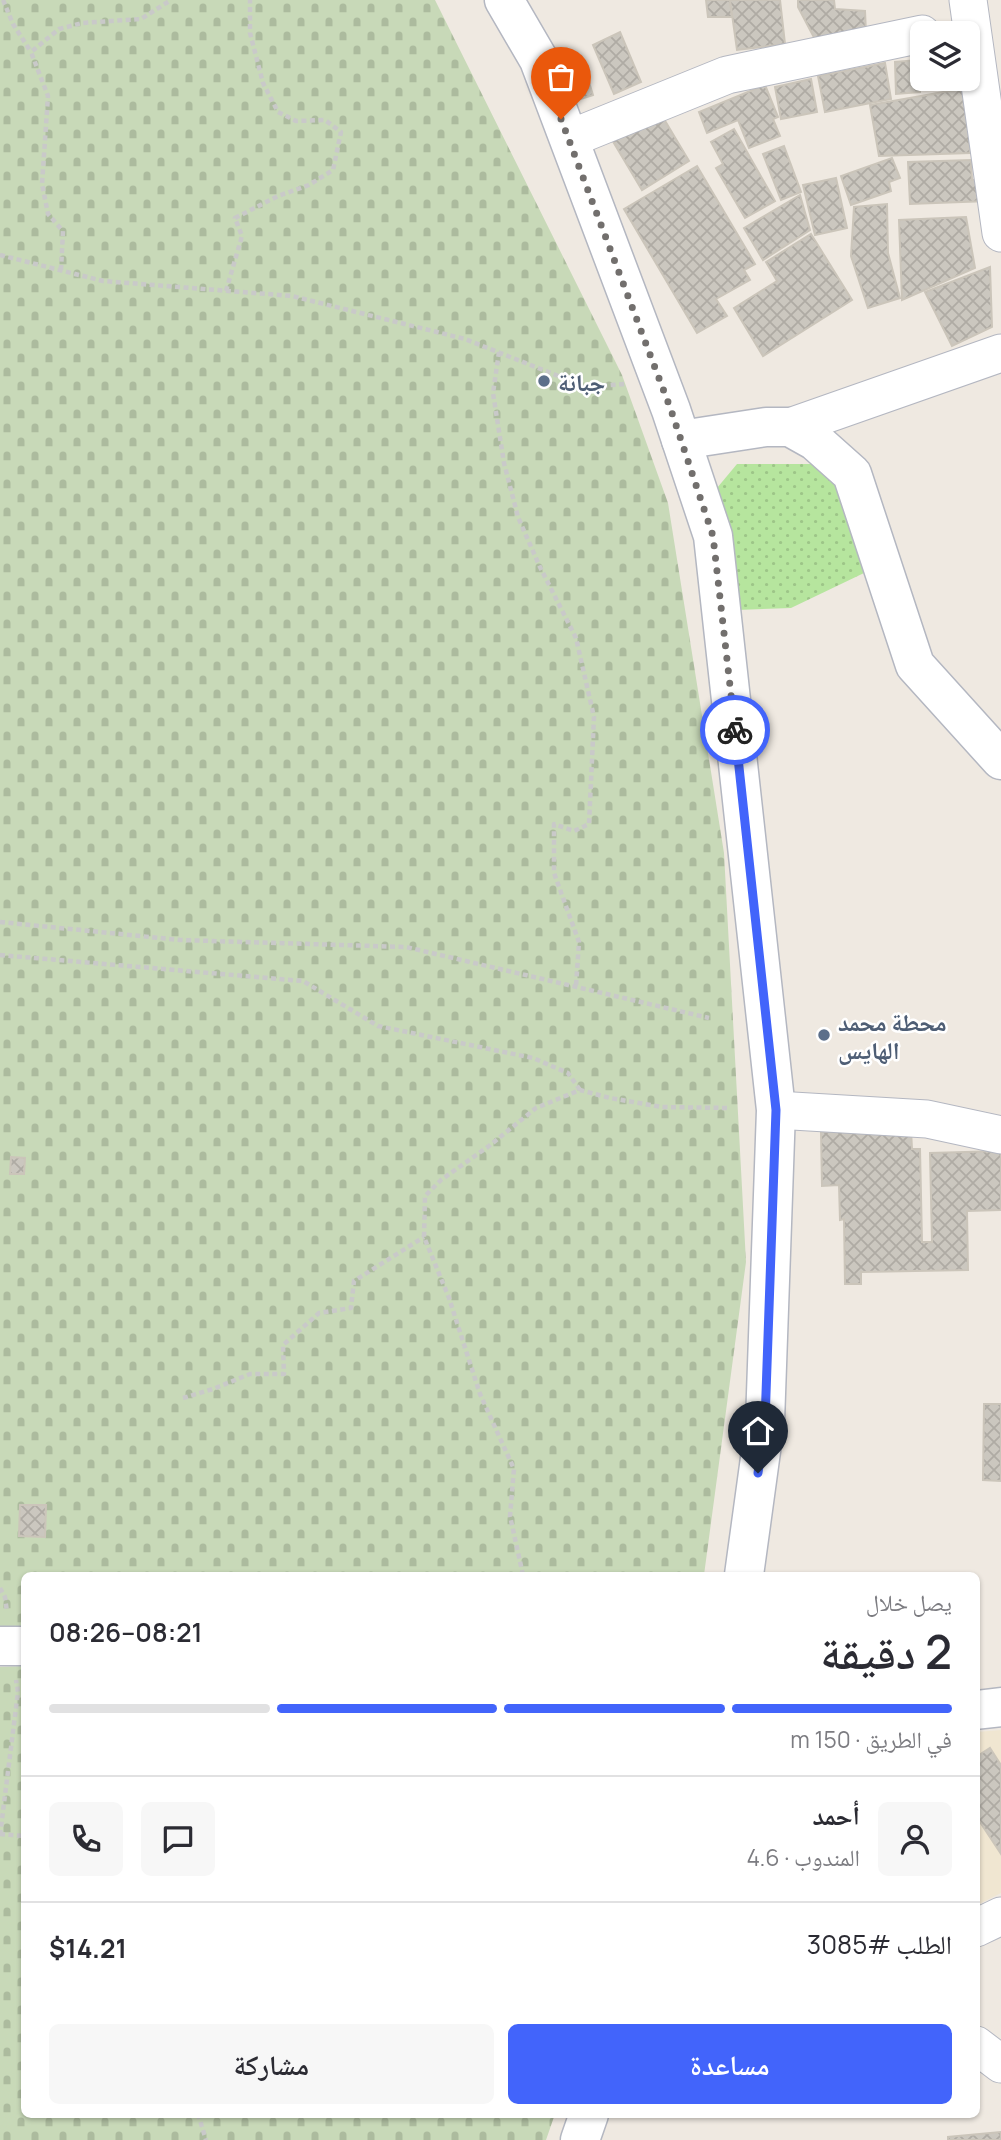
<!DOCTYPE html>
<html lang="ar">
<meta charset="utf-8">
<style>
body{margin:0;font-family:Manrope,"Noto Naskh Arabic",sans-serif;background:#f7f7f7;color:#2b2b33;direction:rtl;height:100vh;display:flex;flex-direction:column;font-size:26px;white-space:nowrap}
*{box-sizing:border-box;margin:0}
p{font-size:23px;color:#7c7c81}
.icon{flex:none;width:38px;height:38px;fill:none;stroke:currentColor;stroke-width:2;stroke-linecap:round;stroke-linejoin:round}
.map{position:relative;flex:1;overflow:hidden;direction:ltr}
.sheet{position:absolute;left:21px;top:1572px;width:959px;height:546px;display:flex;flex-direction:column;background:#fff;border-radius:10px;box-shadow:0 2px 5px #0004;direction:rtl}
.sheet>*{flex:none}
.fabs{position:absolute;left:910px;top:21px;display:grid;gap:14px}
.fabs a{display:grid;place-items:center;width:70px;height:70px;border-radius:10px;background:#fff;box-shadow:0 2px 5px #0004;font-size:35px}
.pin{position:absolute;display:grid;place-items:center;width:60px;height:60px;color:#fff;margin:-72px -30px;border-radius:50% 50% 50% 0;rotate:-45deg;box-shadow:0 0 7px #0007}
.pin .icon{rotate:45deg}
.courier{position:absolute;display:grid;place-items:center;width:70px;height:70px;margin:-35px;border:5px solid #4264fb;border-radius:50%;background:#fff;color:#222;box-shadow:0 2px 9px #0007}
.summary em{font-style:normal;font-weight:600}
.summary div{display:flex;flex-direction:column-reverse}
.summary{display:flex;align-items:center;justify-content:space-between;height:119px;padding:0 28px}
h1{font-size:46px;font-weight:600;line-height:52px}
.bar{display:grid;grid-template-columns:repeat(4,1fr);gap:10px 7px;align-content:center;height:84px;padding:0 28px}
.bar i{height:9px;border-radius:5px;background:#e1e1e2}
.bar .current{background:#4264fb}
.bar p{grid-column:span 4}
.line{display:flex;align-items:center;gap:18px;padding:0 28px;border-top:2px solid #e1e1e2}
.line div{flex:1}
.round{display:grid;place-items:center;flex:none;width:74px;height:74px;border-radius:10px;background:#f7f7f7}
.primary-button{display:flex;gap:14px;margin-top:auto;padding:14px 28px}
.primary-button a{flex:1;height:80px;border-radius:10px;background:#4264fb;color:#fff;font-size:28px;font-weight:600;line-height:80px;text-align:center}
.primary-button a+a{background:#f7f7f7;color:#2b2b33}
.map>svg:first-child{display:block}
</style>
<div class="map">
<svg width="1001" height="2140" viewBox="0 0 1001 2140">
<defs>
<pattern id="grass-dots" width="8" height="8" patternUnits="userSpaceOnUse" patternTransform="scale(1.75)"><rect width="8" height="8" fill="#b6e59e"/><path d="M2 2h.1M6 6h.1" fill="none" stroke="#9dc588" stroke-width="1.8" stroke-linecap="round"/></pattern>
<pattern id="cemetery-stones" width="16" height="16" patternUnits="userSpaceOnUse" patternTransform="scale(1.75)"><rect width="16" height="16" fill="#c8d9b8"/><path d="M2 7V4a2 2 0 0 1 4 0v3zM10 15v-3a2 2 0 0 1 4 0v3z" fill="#acbb9e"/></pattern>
<pattern id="building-cross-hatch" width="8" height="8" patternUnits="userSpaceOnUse" patternTransform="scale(1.75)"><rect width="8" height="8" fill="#cbc7bf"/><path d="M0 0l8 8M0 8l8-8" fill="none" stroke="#afaba4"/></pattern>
</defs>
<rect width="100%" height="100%" fill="#efe9e1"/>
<path fill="#f0e6d1" d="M1001,1730v163l-24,12v-173z"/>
<path fill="url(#grass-dots)" d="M737,464h79l28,21 20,88 -73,35 -55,2 -24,-116z"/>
<g fill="url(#cemetery-stones)">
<path d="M0,0h435l187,375 46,128 56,350 22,409 -42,313h-680v53h-24z"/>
<path d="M24,1666v448h531l-9,26h-546v-473z"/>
</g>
<g fill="url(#building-cross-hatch)" stroke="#cbc5ba" stroke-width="2">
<path d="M706,0h24l2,17h-24z"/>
<path d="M730,0h50l5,44 -48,6z"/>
<path d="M798,0h36l1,9 30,2 1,22 -48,12 -20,-38z"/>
<path d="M620,32l21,50 -27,12 -21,-49z"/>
<path d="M581,56l12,39 -22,7 -12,-39z"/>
<path d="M918,60l2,32 -24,2 -1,-32z"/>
<path d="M885,63l6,36 -66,13 -7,-36z"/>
<path d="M811,79l6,33 -36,7 -6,-32z"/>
<path d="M927,79h37l1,6 -37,2z"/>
<path d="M765,85l13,32 -5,2 7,17 -31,12 -11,-28 -31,13 -8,-21z"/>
<path d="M966,88l4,65 -91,3 -9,-51z"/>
<path d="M655,104l34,57 -47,29 -34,-57z"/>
<path d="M734,129l41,72 -30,17 -29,-50 7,-4 -12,-22z"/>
<path d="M784,146l17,46 -20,8 -18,-46z"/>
<path d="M892,158l8,20 -11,4 2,9 -40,14 -10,-29z"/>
<path d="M971,160l1,20 15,-1 1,22 -78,3 -2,-42z"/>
<path d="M697,166l58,98 -11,6 6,10 -34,19 11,17 -30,17 -73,-124z"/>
<path d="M836,178l11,50 -32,7 -12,-50z"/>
<path d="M800,195l10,35 -47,30 -19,-32z"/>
<path d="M887,204l1,49 12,45 -32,10 -17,-52 3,-49z"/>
<path d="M966,217l9,51 -73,32 -3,-80z"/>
<path d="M811,234l41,66 -89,56 -29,-48 43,-27 -11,-19z"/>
<path d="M990,267l2,60 -40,19 -27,-54z"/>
<path d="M911,1130l1,19h8l2,93h10l-2,-89 71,-2v59l-34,1 1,59 -107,2v12h-16l-1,-65 -4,1 -1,-35 -17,1 -1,-54z"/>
<path d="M11,1157l14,1 -1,16h-14z"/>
<path d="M984,1404h17v77l-18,-1z"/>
<path d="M20,1505h26l-1,32 -26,-1z"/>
<path d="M990,1748l11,17v89l-25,-38v-59z"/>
<path d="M1001,2132v8h-53v-3z"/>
</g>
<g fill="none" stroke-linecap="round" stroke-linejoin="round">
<g stroke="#b4b7c1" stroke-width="39">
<g id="minor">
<path d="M968,0l33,233"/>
<path d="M569,139l158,-64 195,-41"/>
<path d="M790,427l211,-74"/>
<path d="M776,1110l151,9 74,16"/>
<path d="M976,1928l25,-12"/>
<path d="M976,2045l25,19"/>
</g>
</g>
<g stroke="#b4b7c1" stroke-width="41">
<g id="tertiary">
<path d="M504,0l35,60 132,350 42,126 63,574 -11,312 -21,153"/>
<path d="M681,440l85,-13h24l25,14 37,33 63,191 86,95"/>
<path d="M0,1646h24"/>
<path d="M976,1710l25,-3"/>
<path d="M580,2140l9,-26"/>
</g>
</g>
<g stroke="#c9c9c9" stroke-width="4.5" stroke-dasharray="5 3.5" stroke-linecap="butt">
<path d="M3,0l10,24 18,28"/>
<path d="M0,255l103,26 189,15 173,43 121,48 39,-3"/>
<path d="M61,270l2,-39 -15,-17 -6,-30 6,-88 -17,-44 28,-23 23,-6 59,-4 30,-19"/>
<path d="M226,291l16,-55 -7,-18 43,-22 31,-11 24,-15 8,-38 -16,-12 -29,1 -18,-9 -15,-29 -13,-50v-33"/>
<path d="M499,352l-6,41 11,70 14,54 21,48 37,73 18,79 -5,107 -15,7 -20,-7v49l25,69 -3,44"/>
<path d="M0,922l180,18 226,7 303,71"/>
<path d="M0,955l303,26 75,45 155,32 35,15 12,17"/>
<path d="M183,1398l30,-9 37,-15h34l-1,-29 36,-32 32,-5 3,-27 70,-44"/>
<path d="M523,1575l-13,-59 4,-47 -34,-75 -31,-96 -25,-61 1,-41 16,-16 48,-34 47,-38 44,-18 30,8 52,9 66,1"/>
<path d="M0,1588l5,9 2,15"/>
<path d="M0,1834l24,2"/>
<path d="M0,1835l18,-143 -2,-12"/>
<path d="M198,2114l8,26"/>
</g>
<use href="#minor" stroke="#fff" stroke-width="37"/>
<use href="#tertiary" stroke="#fff" stroke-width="38"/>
</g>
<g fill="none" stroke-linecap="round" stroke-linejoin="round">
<path stroke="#726f6d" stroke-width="7" stroke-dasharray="0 12.6" d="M561,119l110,291 42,126 22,194"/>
<path stroke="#4264fb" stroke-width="9" d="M735,730l41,380 -11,312 -7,51"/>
</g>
<g fill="#5c6f8a" stroke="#fff" stroke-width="2.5">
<circle cx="544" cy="381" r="7"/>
<circle cx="824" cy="1035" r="7"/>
</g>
<g text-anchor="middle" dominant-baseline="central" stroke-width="5" stroke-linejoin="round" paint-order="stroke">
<g font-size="24" font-weight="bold" fill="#4e5e75" stroke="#fff" text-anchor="start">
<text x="558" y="381">جبانة</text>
<text x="838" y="1021">محطة محمد<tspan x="838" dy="28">الهايس</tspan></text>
</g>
</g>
</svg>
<div class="fabs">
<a><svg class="icon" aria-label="layers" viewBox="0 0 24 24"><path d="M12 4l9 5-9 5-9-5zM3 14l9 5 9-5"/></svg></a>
</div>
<div class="pin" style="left:561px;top:119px;background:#ea580c"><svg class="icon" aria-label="bag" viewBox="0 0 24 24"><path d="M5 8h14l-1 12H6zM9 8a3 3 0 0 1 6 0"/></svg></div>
<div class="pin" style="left:758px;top:1473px;background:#1f2937"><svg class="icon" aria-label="home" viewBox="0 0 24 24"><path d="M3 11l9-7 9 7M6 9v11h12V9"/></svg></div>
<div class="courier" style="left:735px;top:730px"><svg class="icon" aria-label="bike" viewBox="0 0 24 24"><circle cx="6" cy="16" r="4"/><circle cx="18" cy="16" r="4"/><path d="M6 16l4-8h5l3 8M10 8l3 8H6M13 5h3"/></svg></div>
<section class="sheet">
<div class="summary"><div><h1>2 دقيقة</h1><p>يصل خلال</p></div><em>08:21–08:26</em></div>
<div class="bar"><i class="current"></i><i class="current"></i><i class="current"></i><i></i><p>في الطريق · 150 m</p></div>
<div class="line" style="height:126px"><a class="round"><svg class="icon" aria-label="person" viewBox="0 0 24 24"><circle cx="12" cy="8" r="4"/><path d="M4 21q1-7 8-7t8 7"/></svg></a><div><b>أحمد</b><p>المندوب · 4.6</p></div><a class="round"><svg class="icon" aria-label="chat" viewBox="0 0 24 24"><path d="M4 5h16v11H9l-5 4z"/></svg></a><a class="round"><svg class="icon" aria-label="phone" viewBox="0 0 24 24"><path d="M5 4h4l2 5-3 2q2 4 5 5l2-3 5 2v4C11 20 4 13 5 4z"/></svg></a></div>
<div class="line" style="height:91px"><div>الطلب #3085</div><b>$14.21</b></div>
<div class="primary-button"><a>مساعدة</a><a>مشاركة</a></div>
</section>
</div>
